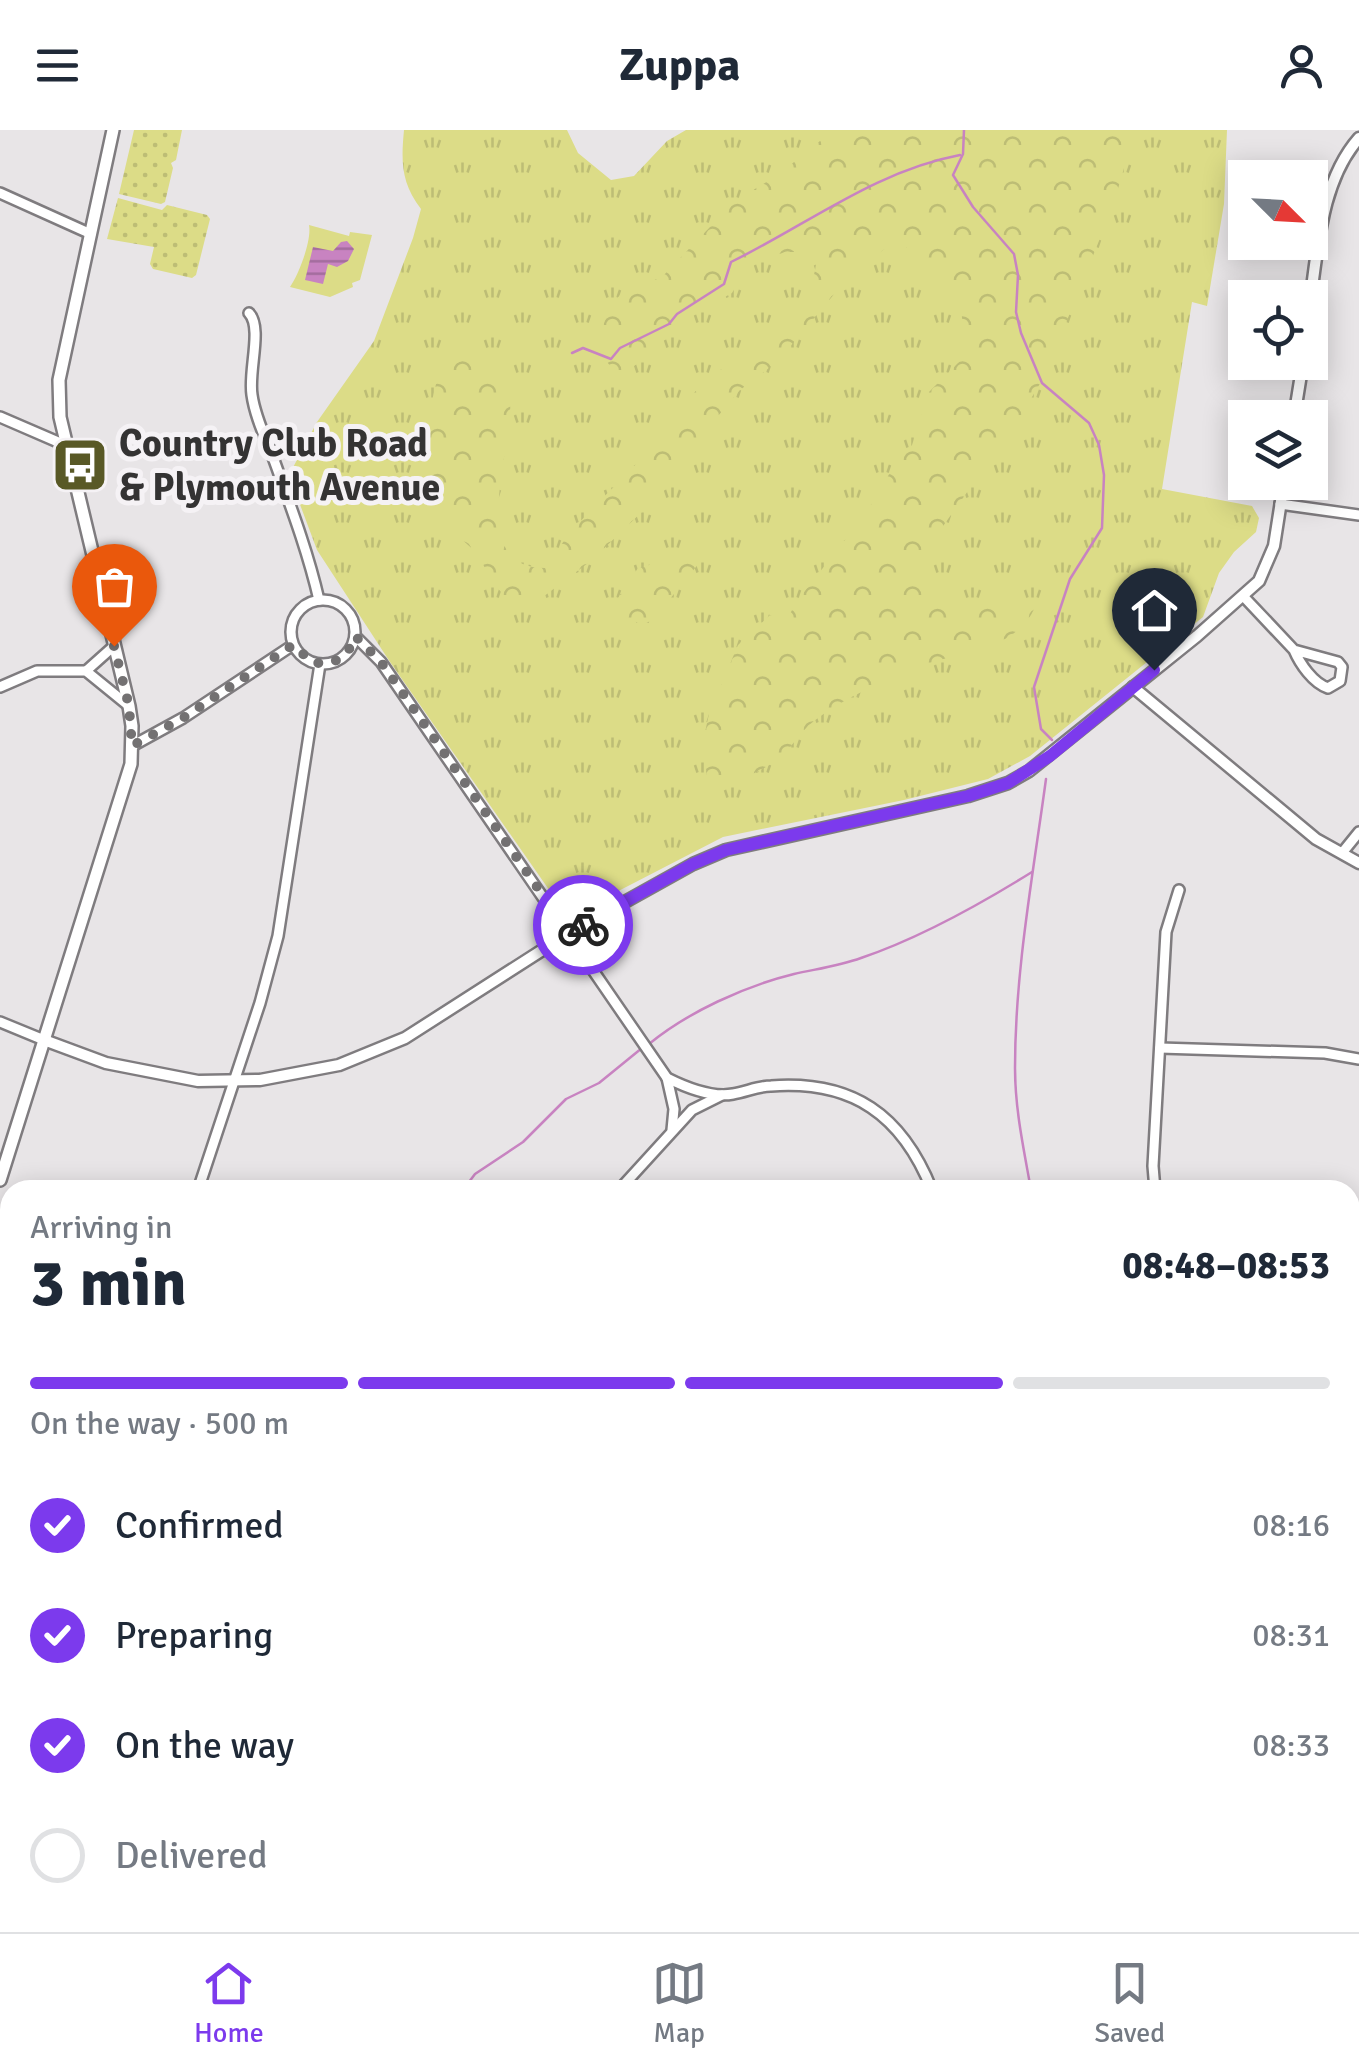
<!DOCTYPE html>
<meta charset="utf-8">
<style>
body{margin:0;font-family:Signika,sans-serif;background:#f6f6f7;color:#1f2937;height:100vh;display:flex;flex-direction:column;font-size:38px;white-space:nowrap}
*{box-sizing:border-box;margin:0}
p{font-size:32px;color:#747a83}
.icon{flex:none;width:55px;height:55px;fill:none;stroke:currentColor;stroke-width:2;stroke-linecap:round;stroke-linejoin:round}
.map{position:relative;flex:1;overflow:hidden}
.sheet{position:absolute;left:0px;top:1050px;width:1360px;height:752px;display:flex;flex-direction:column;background:#fff;border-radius:30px 30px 0 0;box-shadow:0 5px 25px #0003}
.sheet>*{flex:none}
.needle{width:65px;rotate:114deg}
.tools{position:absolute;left:1228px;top:30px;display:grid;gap:20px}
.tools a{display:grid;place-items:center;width:100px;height:100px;border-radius:0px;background:#fff;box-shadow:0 5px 25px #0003;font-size:50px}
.pin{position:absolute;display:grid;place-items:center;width:85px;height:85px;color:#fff;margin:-102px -42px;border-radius:50% 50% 50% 0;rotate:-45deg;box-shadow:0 0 10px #0007}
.pin .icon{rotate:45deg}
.courier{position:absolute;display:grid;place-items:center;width:100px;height:100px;margin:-50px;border:8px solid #7c3aed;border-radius:50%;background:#fff;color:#222;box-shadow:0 2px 12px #0007}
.overview em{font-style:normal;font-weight:700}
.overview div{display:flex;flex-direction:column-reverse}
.overview{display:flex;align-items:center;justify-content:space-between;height:170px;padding:0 30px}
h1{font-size:65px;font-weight:700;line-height:75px}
.bar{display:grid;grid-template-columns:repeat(4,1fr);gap:15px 10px;align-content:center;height:120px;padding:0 30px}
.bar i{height:12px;border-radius:8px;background:#e0e1e3}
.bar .on{background:#7c3aed}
.bar p{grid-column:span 4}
ol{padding:0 30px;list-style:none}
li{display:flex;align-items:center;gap:30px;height:110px}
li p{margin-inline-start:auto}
li .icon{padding:10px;border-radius:50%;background:#7c3aed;color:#fff;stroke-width:4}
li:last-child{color:#747a83}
li i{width:55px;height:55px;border:5px solid #e0e1e3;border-radius:50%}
header{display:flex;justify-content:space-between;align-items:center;height:130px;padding:0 30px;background:#fff;font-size:45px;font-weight:700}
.menu{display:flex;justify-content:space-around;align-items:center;height:140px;border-top:2px solid #e0e1e3;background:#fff;font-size:28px;color:#747a83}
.menu a{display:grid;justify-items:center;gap:5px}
.menu .on{color:#7c3aed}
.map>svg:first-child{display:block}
</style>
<header><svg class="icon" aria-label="menu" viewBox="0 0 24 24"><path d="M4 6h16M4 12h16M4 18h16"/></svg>Zuppa<svg class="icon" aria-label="person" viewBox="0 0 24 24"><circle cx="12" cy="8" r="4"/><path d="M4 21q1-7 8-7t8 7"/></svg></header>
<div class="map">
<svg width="1359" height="1802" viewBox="0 0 1359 1802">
<defs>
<pattern id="grass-tufts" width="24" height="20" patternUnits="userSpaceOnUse" patternTransform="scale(2.5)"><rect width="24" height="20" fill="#dcdc87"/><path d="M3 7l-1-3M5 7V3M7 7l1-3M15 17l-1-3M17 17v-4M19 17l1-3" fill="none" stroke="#bdbd75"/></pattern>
<pattern id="forest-crowns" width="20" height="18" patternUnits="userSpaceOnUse" patternTransform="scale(2.5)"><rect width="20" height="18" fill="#dcdc87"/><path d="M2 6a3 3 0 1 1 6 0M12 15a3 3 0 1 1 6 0" fill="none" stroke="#bdbd75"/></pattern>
<pattern id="park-dots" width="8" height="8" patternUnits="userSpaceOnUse" patternTransform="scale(2.5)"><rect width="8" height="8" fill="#dcdc87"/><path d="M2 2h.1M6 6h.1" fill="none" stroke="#bdbd75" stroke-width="1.8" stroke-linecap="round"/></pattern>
<pattern id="water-rules" width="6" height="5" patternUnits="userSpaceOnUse" patternTransform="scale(2.5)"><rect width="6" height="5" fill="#c883c1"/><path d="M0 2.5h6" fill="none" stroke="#a36c9d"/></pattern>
</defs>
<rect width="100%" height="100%" fill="#e8e5e7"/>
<path fill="url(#grass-tufts)" d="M404,0h163l11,23 33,27 23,-4 33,-35 19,-11h541l-3,74 -17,102 -15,-4 -30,187 90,17 7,12 -3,14 -22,20 -15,21 -16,44 -173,139 -42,23 -84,21 -181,37 -155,80 -178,-255 -73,-112 -28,-75 28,-53 57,-81 39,-103 8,-29c-20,-26 -20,-47 -17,-79z"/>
<g fill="url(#forest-crowns)">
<path d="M850,0h285l-22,76 -68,169 -26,44 -100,141 -6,24 25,14 97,9c-20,46 -79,44 -119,61 -34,14 -73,30 -102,53 -12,9 -20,23 -31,34 -19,16 -45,26 -68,34l-8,-7 -3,-45 5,-23 29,-69 32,-30 15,8 12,-22 69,-88 31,-52 15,-16 17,-53 30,-30 4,-23 -2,-41 -35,-29 -7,-14 -14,-8h-18l-36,27 -73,87 -38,29 -22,26 -40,61 -86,83 -69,52 -8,-3 -23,-28 -15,-28 -19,-17 -17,-41 -35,9c3,-13 11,-24 14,-37 8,-33 9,-64 20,-96l34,-16h13c7,9 19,21 22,32 11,50 -50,182 37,181 25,-45 66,-76 100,-115 20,-22 36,-51 59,-71 40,-34 104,-60 111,-118l-11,-12h-20l-28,10 -16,16 -9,15 -39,22 -67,58 -13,-4 -12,-14v-23l9,-26 12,-13 40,-16 73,-76 43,-26 42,-34z"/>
<path d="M697,411l7,16 -52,64 -12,3 -30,-14 28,-42 30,-8 21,-18z"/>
</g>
<g fill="url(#park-dots)">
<path d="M134,0h48l-6,30 -5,3 2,5 -8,34 -4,2 -42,-10z"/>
<path d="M118,68l44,12 5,-5 40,10 3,4 -14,56 -4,3 -39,-9 -3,-5 4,-17 -47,-8z"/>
</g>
<path fill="#dcdc87" d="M309,95l40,11 1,-4 22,3 -12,45 -8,3 1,4 -23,10 -40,-10c9,-13 22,-47 19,-62z"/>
<path fill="url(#water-rules)" d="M347,111l7,8 -6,12 -11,6 -9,-3 -5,20 -18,-4 8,-33 20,4 8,-9z"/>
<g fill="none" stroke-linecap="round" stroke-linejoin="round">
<g stroke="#c883c1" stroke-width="2.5">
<path d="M964,0l-1,24 -10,21 20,32 41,47 4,21 -2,37 5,21 21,50 47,40 10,22 5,30 -2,53 -32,51 -36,108 7,42 11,11"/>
<path d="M572,223l11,-5 28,11 9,-11 49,-24 8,-10 47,-30 7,-22c76,-37 144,-91 229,-107"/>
<path d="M649,914c39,-32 96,-58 145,-70 22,-5 45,-8 67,-16 59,-20 118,-53 171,-86"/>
<path d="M463,1060l12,-16 48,-32 43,-43 33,-16 43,-35"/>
<path d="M1031,1060c-7,-40 -16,-80 -16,-122 0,-97 18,-193 31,-289"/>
<path d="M996,1802l5,-10"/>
</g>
<g stroke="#7f7c7f" stroke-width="14">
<g id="minor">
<path d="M0,63l91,41"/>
<path d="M249,183c14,15 -1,58 3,82 3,22 14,44 22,65 17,47 34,92 45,140"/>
<path d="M0,287l58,25 10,10"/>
<path d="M1280,374l79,11"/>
<path d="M1244,467l50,53 44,12 4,5 -2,14 -12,7c-15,-5 -28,-24 -34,-38"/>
<circle cx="323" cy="502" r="32"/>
<path d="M355,506l26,26 286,416c18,9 45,20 66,16 13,-2 25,-8 38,-8 82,-6 131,29 161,104"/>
<path d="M86,541l28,-25"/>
<path d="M0,557l37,-16h49l43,35"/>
<path d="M132,616l51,-28 110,-73"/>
<path d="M1342,723l17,-21"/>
<path d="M0,892l44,18"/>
<path d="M1160,918l165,5 34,6"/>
<path d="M667,948l7,31 -2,21"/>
<path d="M198,1060l62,-187 18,-67 42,-272"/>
<path d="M619,1060l73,-80 30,-15"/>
<path d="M1155,1060l-2,-24 13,-234 13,-42"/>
<path d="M0,1171l10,4"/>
<path d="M0,1547l10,-11"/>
<path d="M1350,1574l9,-26"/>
<path d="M0,1652l10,-24"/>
<path d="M1350,1707l9,4"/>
<path d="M0,1724l10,5"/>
<path d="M378,1792l21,10"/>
<path d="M1092,1792l20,10"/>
<path d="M154,1802l4,-10"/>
<path d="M349,1802l4,-10"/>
</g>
</g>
<g stroke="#7f7c7f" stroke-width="15">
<g id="tertiary">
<path d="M1310,172c8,-54 11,-121 49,-164"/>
<path d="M1294,288l9,-56"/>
<path d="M1133,557l183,152 43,24"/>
<path d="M44,910l62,23 92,18 62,-1 79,-15 66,-27 164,-105 124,-69 33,-14 242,-54 40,-13 21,-12 168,-135 62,-55 15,-35 10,-64"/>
<path d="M1350,1367l9,4"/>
<path d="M970,1802l12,-10"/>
</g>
</g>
<g stroke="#7f7c7f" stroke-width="16">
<path id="secondary" d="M0,1050l131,-416 1,-38 -3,-20 -69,-289 -1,-37 54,-250"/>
</g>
<use href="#minor" stroke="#fff" stroke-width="9"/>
<use href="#tertiary" stroke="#fff" stroke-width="10"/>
<use href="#secondary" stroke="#fff" stroke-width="11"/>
</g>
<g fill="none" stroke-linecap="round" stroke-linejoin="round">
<path stroke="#737172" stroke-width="10" stroke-dasharray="0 18" d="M114,516l15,60 3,40 51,-28 110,-73 19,17c21,5 37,-5 43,-26l26,26 188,271 14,-8"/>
<path stroke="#7c3aed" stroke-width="12" d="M583,795l110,-61 33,-14 242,-54 40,-13 42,-27 104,-86"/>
</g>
<defs>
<g id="bus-square" transform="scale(2.875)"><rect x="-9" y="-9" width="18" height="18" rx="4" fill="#595926" stroke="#f5f2f5"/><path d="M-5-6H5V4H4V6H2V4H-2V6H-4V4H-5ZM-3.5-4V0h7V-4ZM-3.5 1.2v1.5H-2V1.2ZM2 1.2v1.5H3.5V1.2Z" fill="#fff"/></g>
</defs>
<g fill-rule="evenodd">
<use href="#bus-square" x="80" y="335"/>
</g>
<g text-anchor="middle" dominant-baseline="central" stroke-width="10" stroke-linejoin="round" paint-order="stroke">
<g font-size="38" font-weight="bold" fill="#343333" stroke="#f5f2f5" text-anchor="start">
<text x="119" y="313">Country Club Road<tspan x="119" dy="44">&amp; Plymouth Avenue</tspan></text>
</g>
</g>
</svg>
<div class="tools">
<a><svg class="needle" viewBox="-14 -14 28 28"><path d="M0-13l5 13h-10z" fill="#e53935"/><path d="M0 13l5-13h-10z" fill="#747a83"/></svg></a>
<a><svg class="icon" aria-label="locate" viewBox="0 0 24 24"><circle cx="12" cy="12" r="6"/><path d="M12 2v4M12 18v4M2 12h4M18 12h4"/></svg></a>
<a><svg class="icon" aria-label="layers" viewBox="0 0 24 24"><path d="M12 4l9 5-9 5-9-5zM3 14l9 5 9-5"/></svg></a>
</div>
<div class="pin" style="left:114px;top:516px;background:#ea580c"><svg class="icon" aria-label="bag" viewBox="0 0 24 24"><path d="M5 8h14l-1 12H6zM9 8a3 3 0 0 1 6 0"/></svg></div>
<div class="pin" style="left:1154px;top:540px;background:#1f2937"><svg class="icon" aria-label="home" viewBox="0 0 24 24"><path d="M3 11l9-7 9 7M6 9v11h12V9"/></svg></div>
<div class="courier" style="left:583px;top:795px"><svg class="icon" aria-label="bike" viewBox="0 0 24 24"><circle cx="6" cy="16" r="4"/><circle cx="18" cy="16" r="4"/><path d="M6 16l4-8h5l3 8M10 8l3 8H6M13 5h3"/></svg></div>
<section class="sheet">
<div class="overview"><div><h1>3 min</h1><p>Arriving in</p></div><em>08:48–08:53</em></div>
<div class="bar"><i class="on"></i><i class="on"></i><i class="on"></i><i></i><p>On the way · 500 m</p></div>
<ol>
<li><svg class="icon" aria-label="check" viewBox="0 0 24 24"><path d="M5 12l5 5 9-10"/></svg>Confirmed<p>08:16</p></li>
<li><svg class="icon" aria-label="check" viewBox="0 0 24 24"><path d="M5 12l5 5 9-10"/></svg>Preparing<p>08:31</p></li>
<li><svg class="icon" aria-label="check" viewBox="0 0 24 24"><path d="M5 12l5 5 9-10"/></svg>On the way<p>08:33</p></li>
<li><i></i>Delivered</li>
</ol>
</section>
</div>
<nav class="menu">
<a class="on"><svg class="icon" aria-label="home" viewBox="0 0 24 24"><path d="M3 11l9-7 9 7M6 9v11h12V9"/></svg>Home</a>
<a><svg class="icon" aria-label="map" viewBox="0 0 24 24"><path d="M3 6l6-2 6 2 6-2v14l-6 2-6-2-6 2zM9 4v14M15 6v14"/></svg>Map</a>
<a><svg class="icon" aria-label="saved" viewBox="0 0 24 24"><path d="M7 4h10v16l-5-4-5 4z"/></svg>Saved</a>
</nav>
